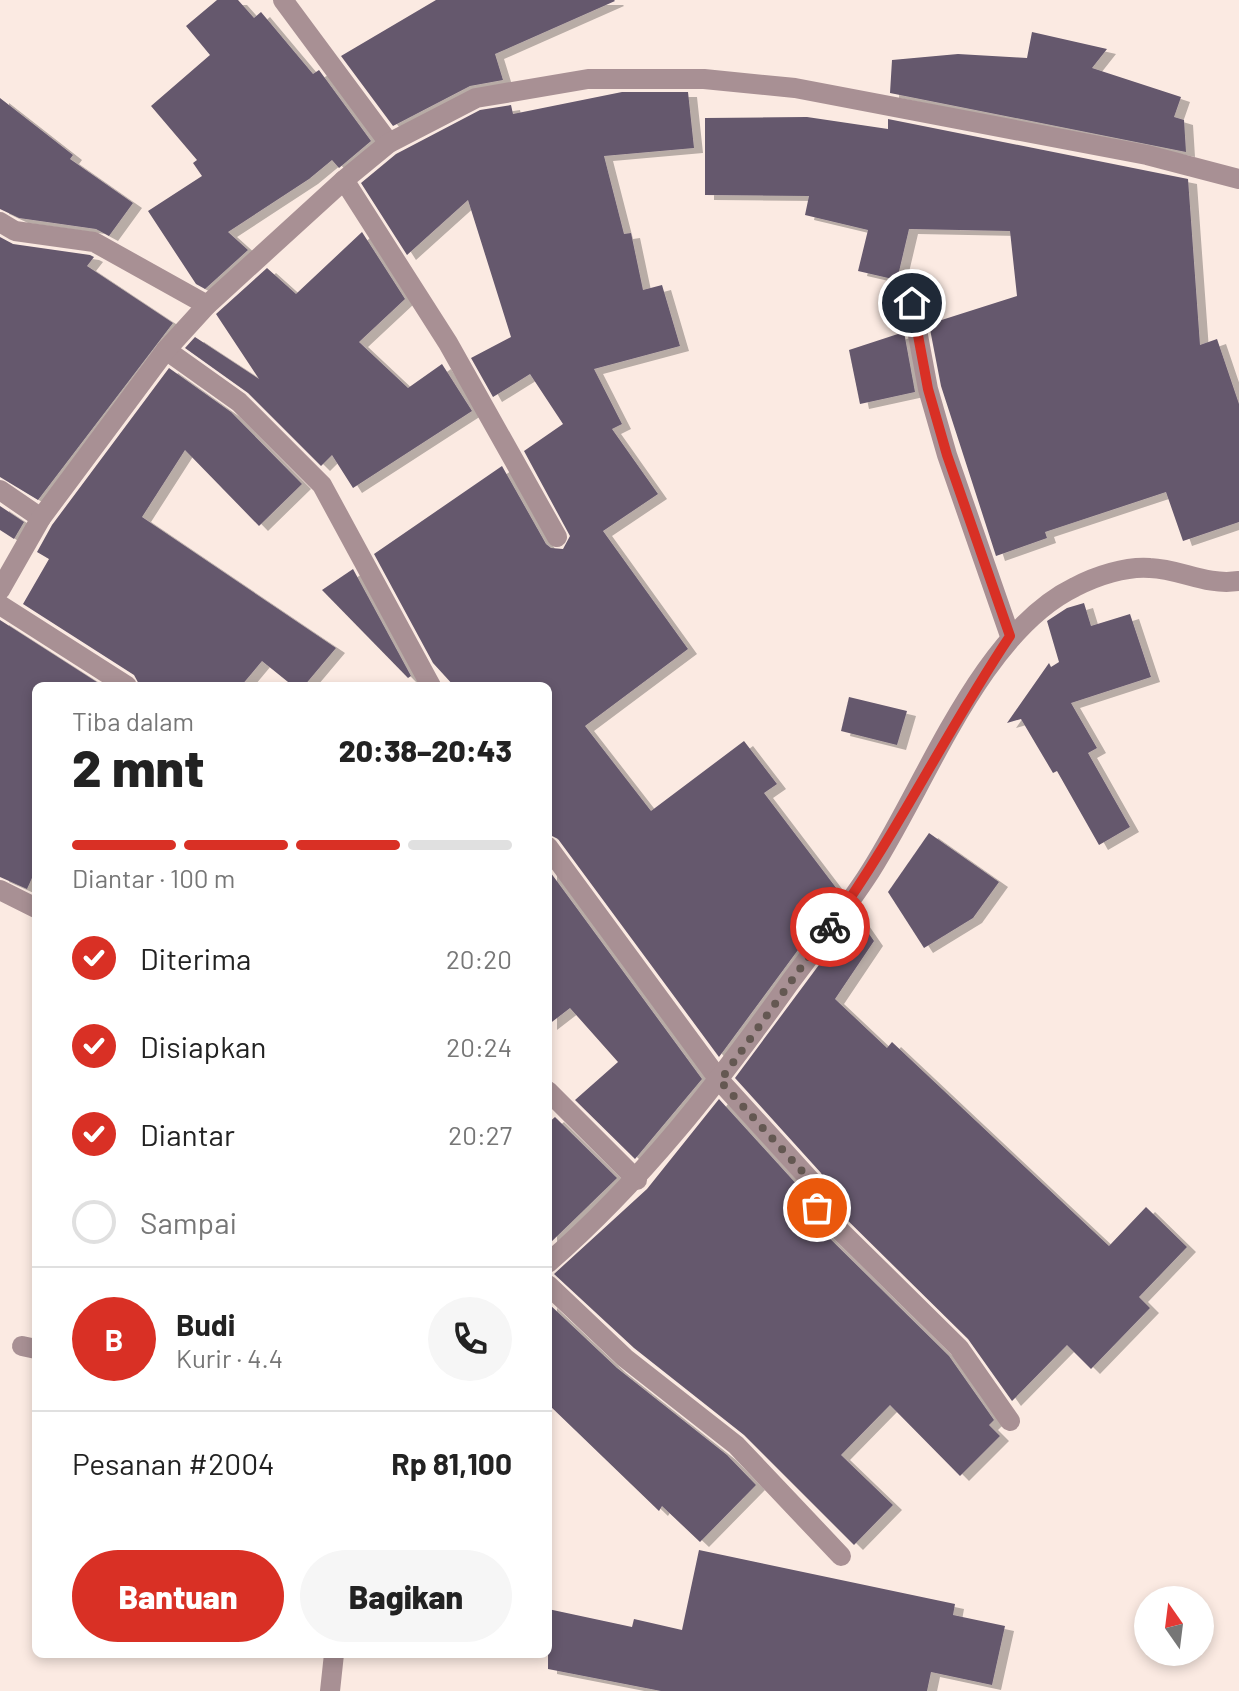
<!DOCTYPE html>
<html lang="id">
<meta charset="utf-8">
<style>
body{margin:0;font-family:Barlow,sans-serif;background:#f6f6f6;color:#222;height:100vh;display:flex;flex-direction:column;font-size:30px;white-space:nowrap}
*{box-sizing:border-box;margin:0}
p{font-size:26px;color:#767676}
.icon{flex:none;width:44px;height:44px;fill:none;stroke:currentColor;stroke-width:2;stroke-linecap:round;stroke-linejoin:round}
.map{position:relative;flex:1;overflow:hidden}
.drawer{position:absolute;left:32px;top:682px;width:520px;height:976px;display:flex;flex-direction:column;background:#fff;border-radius:12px;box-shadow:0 4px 12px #0003}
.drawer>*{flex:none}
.needle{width:52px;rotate:346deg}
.fabs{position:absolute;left:1134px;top:1586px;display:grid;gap:16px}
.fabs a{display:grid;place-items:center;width:80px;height:80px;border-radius:50%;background:#fff;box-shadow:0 4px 12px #0003;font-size:40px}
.pin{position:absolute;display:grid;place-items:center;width:68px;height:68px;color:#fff;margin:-34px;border:4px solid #fff;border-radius:50%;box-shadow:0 2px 8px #0007}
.courier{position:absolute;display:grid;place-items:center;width:80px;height:80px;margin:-40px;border:6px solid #d93025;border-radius:50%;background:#fff;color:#222;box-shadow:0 2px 10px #0007}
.headline em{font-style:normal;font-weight:800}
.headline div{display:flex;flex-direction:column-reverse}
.headline{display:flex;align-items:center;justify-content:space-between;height:136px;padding:0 40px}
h1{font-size:52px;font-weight:800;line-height:60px}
.bar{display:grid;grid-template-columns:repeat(4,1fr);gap:12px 8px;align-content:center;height:96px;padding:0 40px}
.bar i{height:10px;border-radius:6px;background:#e0e0e0}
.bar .on{background:#d93025}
.bar p{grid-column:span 4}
.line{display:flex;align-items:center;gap:20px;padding:0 40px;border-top:2px solid #e0e0e0}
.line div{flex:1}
.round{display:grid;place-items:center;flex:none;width:84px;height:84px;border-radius:42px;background:#f6f6f6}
ol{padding:0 40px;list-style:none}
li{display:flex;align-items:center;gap:24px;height:88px}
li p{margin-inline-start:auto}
li .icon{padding:8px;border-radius:50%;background:#d93025;color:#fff;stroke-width:4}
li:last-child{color:#767676}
li i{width:44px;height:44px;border:4px solid #e0e0e0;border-radius:50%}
.action{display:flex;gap:16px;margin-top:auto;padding:16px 40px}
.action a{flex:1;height:92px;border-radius:48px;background:#d93025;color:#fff;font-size:32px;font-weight:800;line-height:92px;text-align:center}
.action a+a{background:#f6f6f6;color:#222}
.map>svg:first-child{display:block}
</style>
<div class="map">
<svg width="1239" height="1691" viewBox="0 0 1239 1691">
<defs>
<filter id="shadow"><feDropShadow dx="9" dy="5" stdDeviation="0" flood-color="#0004"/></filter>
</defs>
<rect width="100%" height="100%" fill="#fbeae2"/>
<g fill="#65586d" filter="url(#shadow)">
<path d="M217,0h21l16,18 7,-6 52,62 6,-4 52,71 -32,27 -7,-8 -23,19 -81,53 20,18 -43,39 -9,-5 -48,-73 54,-35 -9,-13 4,-3 -46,-54 59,-51 -24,-29z"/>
<path d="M436,0h178l1,1 -120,53 8,26 -33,6 -77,40 -52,-70z"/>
<path d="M1032,32l75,17 -15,19 89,29 -7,20 10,3 2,32 -296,-59 2,-33 66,-6 69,4z"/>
<path d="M622,92h66l6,56 -90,8 20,78 7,-1 12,57 19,-5 18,61 -86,23 28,55 -10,5 46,65 -55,37 85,118 -103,77 66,85 93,-70 33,43 -13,9 76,100 -121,164 -161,-218 -10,-5v-148h-94l-21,-23 -59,-109 128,-88 44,78 5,4 12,1 7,-13 -46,-85 39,-27 -33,-50 -37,23 -22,-39 40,-21 -43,-137 -61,55 -46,-72 35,-29 84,-44 31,-5 2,9z"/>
<path d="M0,98l73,57 -3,4 63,44 -24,33 -13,-7 -77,-11 -19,-9z"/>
<path d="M807,117l81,12v-10l300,60 12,166 17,-6 22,65v118l-56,19 -17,-49 -121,40 2,6 -51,18 -55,-170 -12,-62 88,-28 -7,-65 -101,-2 -12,51 -39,-9 10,-41 -63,-15 4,-19 -104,-1v-77z"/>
<path d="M362,232l43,67 -46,43 49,46 34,-24 30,47 -119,77 -21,-33 -11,11 -73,-73 -63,-45 10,-11 64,42 -43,-65 51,-46 29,26z"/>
<path d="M0,237l13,7 77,11 4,2 -7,9 86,57 -135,177 -38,-23z"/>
<path d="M904,332l11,60 -55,12 -11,-54z"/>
<path d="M169,368l62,44 71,72 -43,42 -74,-76 -43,67 194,131 -32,38h-11l-31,-25 -21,25h-101l-6,-11 -111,-71 26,-45 -12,-7 15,-27z"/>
<path d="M0,506l24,16 -10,17 -14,-9z"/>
<path d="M353,569l58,107 -3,2 -86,-88z"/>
<path d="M1084,603l7,23 39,-12 21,63 -80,26 26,45 -9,5 42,74 -31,18 -42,-74 -4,2 -32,-54 -14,4 42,-60 2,4 8,-5 -12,-41 20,-13z"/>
<path d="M0,620l103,66h-67v183l-9,20 -27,-12z"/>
<path d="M849,697l58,14 -10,34 -56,-14z"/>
<path d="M929,833l70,49 -26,36 -49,30 -36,-56z"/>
<path d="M548,869l154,210 -67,80 -60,-59 43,-38 -48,-54 -22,17z"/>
<path d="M856,915l18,26 -39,58 52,49 5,-6 217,204 37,-39 41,40 -48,50 11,11 -59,61 -24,-24 -55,56 -44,-62 -137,-135v-13l-10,-18 -86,-95z"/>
<path d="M719,1099l81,89 8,29 141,139 45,64 -5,5 11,11 -40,40 -70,-71 -49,50 52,50 -39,40 -110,-110 -110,-87 -80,-74 93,-85z"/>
<path d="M555,1117l62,61 -69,67v-122z"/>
<path d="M548,1303l69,65 110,87 29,30 -56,57 -38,-36 -3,5 -111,-107z"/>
<path d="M699,1550l256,54 -2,11 52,11 -13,59 -61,-13 -4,19h-266l-113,-22v-60l84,18 2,-8 48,11z"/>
</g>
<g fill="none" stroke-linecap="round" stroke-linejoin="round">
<g stroke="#a89094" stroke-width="20">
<path d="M283,0l106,143"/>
<path d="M344,180l104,163 109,194"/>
<path d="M0,222l15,9 79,11 113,63"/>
<path d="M912,303l16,86 19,66 63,181"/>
<path d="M166,350l73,52 83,83 109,201"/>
<path d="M0,490l41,28"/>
<path d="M0,590l41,-72 125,-168 41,-45 137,-125 45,-37 87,-45 112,-19h116l91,9 352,67 92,24"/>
<path d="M0,605l127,81"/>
<path d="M548,847l172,234 91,100 8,16 -2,11 142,140 51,73"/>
<path d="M0,890l36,18"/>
<path d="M548,1091l89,89"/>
<path d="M548,1263c94,-82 168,-177 240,-278 26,-35 54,-71 78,-107 58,-87 112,-244 209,-291 21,-11 51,-21 75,-19 31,1 55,18 89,13"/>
<path d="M548,1285l77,73 111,87 105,111"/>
<path d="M22,1346l14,3"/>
<path d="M330,1691l4,-37"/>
</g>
</g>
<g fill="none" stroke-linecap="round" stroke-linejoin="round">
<path stroke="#645852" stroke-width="8" stroke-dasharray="0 14.4" d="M817,1208l2,-11 -8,-16 -91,-100 110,-154"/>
<path stroke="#d93025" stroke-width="10" d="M830,927c67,-92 116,-196 180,-291l-63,-181 -19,-66 -16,-86"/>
</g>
</svg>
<div class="fabs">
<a><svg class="needle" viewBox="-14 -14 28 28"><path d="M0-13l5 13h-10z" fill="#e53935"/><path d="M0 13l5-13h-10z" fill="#767676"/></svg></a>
</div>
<div class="pin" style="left:817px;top:1208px;background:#ea580c"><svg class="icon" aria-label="bag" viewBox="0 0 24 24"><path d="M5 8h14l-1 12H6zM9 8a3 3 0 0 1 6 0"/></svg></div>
<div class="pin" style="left:912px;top:303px;background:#1f2937"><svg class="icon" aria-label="home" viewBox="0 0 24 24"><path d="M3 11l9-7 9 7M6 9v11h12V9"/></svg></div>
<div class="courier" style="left:830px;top:927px"><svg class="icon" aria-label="bike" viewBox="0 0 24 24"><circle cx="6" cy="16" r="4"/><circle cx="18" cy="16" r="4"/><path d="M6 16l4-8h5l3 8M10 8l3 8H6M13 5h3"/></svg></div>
<section class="drawer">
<div class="headline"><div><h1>2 mnt</h1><p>Tiba dalam</p></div><em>20:38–20:43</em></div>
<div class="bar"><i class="on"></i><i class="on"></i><i class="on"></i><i></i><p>Diantar · 100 m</p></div>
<ol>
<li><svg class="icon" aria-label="check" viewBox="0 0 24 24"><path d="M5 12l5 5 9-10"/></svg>Diterima<p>20:20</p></li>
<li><svg class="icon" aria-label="check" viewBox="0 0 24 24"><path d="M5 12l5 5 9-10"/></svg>Disiapkan<p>20:24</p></li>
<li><svg class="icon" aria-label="check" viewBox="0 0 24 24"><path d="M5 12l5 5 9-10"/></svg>Diantar<p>20:27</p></li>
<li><i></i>Sampai</li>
</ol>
<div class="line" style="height:144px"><b class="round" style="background:#d93025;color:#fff">B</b><div><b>Budi</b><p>Kurir · 4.4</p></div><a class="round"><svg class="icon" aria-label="phone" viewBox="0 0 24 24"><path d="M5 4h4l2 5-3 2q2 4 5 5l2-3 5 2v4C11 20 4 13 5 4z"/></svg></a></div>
<div class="line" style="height:104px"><div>Pesanan #2004</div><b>Rp 81,100</b></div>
<div class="action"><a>Bantuan</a><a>Bagikan</a></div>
</section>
</div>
